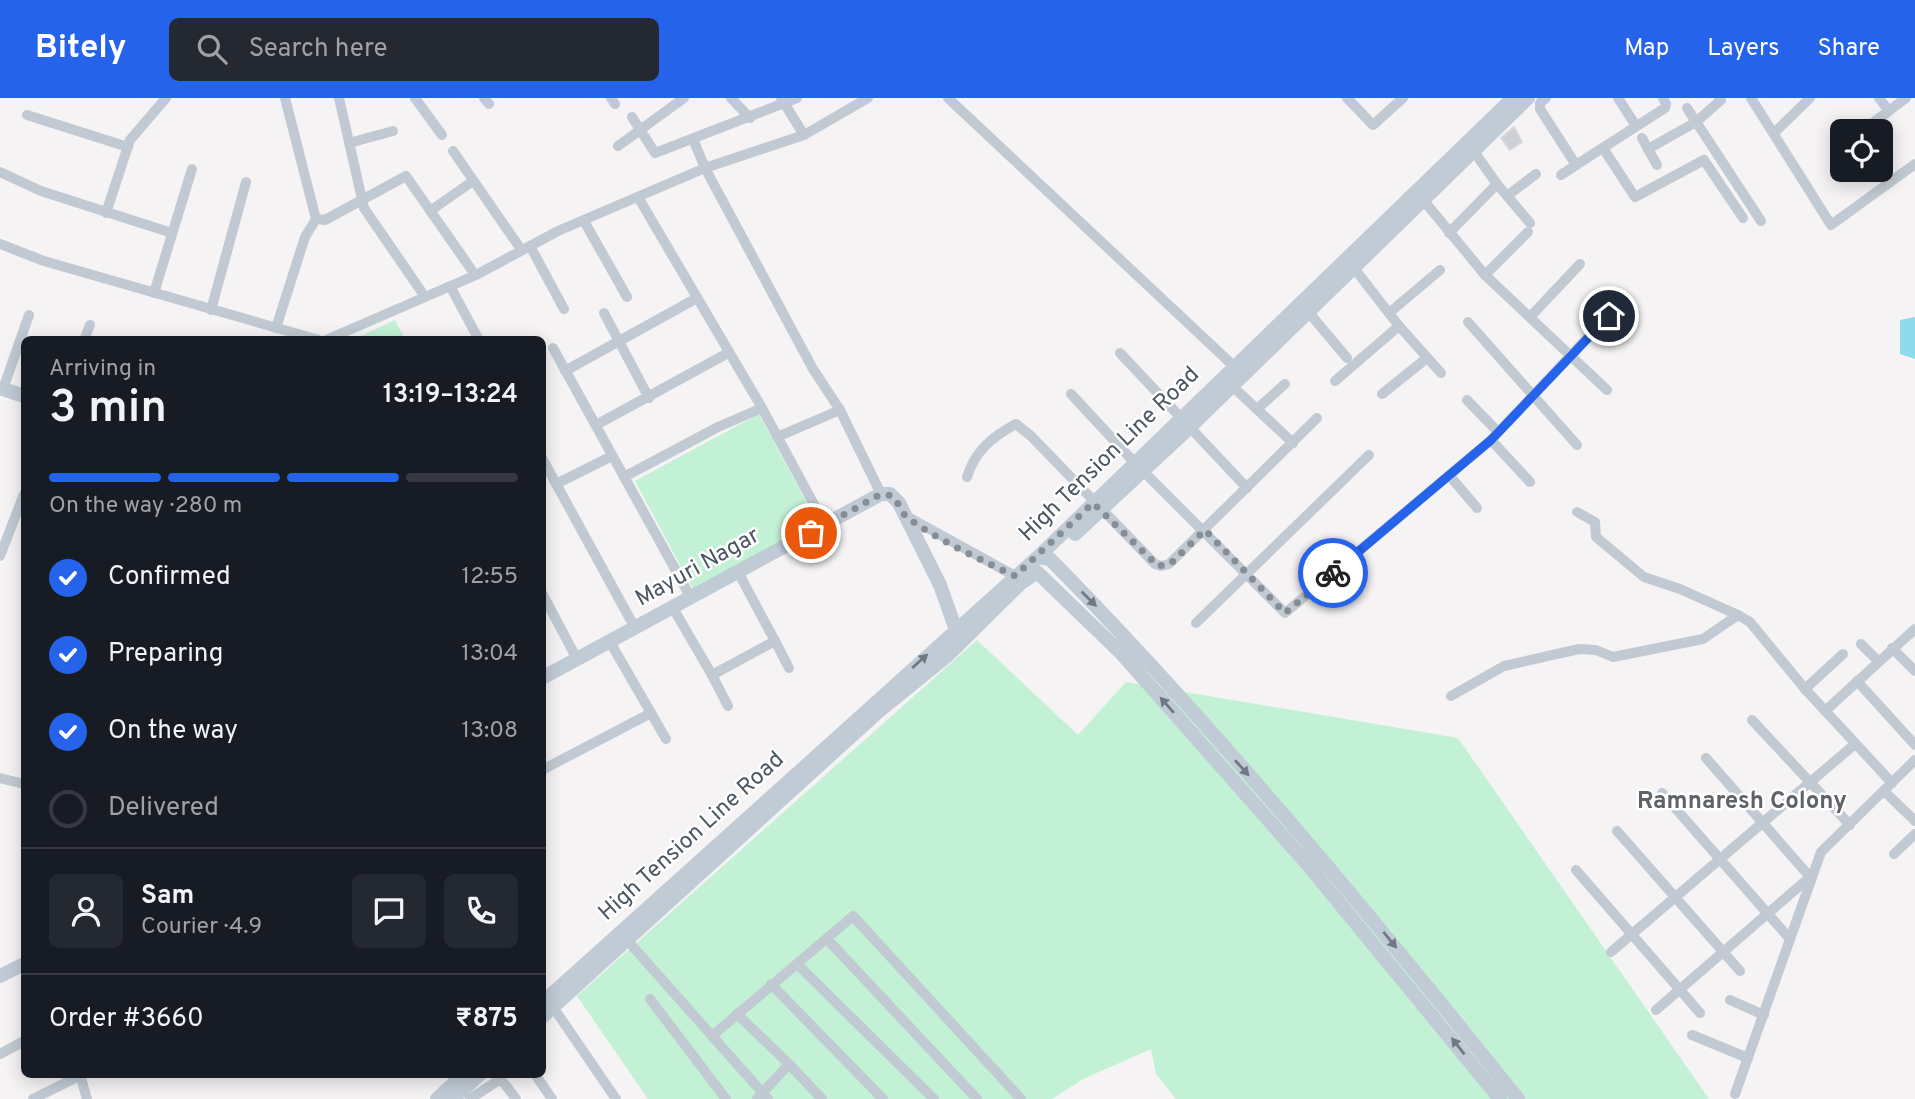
<!DOCTYPE html>
<meta charset="utf-8">
<style>
body{margin:0;font-family:Overpass,sans-serif;background:#242831;color:#f1f3f6;height:100vh;display:flex;flex-direction:column;font-size:26px;white-space:nowrap}
*{box-sizing:border-box;margin:0}
p{font-size:23px;color:#9ea1a6}
.icon{flex:none;width:38px;height:38px;fill:none;stroke:currentColor;stroke-width:2;stroke-linecap:round;stroke-linejoin:round}
.map{position:relative;flex:1;overflow:hidden}
.side{position:absolute;left:21px;top:238px;width:525px;height:742px;display:flex;flex-direction:column;background:#171b24;border-radius:10px;box-shadow:0 4px 18px #0003}
.side>*{flex:none}
.buttons{position:absolute;left:1830px;top:21px;display:grid;gap:14px}
.buttons a{display:grid;place-items:center;width:63px;height:63px;border-radius:10px;background:#171b24;box-shadow:0 4px 18px #0003;font-size:35px}
.pin{position:absolute;display:grid;place-items:center;width:60px;height:60px;color:#fff;margin:-30px;border:4px solid #fff;border-radius:50%;box-shadow:0 2px 7px #0007}
.courier{position:absolute;display:grid;place-items:center;width:70px;height:70px;margin:-35px;border:5px solid #2563eb;border-radius:50%;background:#fff;color:#222;box-shadow:0 2px 9px #0007}
.overview em{font-style:normal;font-weight:600}
.overview div{display:flex;flex-direction:column-reverse}
.overview{display:flex;align-items:center;justify-content:space-between;height:119px;padding:0 28px}
h1{font-size:46px;font-weight:600;line-height:52px}
.bar{display:grid;grid-template-columns:repeat(4,1fr);gap:10px 7px;align-content:center;height:84px;padding:0 28px}
.bar i{height:9px;border-radius:5px;background:#363941}
.bar .selected{background:#2563eb}
.bar p{grid-column:span 4}
.line{display:flex;align-items:center;gap:18px;padding:0 28px;border-top:2px solid #363941}
.line div{flex:1}
.round{display:grid;place-items:center;flex:none;width:74px;height:74px;border-radius:10px;background:#242831}
ol{padding:0 28px;list-style:none}
li{display:flex;align-items:center;gap:21px;height:77px}
li p{margin-inline-start:auto}
li .icon{padding:7px;border-radius:50%;background:#2563eb;color:#fff;stroke-width:4}
li:last-child{color:#9ea1a6}
li i{width:38px;height:38px;border:4px solid #363941;border-radius:50%}
header{display:flex;align-items:center;gap:42px;box-sizing:border-box;height:98px;padding:0 35px;background:#2563eb;color:#fff}
header strong{font-size:33px}
nav{display:flex;gap:38px;margin-inline-start:auto;font-size:24px}
.search{width:490px;height:63px;background:#242831;display:flex;align-items:center;gap:18px;box-sizing:border-box;padding:0 24px;border-radius:10px;color:#9ea1a6;font-size:26px}
.map>svg:first-child{display:block}
</style>
<header>
<strong>Bitely</strong>
<div class="search"><svg class="icon" aria-label="search" viewBox="0 0 24 24"><circle cx="10" cy="10" r="6"/><path d="M15 15l6 6"/></svg>Search here</div>
<nav><a>Map</a><a>Layers</a><a>Share</a></nav>
</header>
<div class="map">
<svg width="1915" height="1001" viewBox="0 0 1915 1001">
<rect width="100%" height="100%" fill="#f5f3f3"/>
<g fill="#c3f1d5">
<path d="M395,222l10,19h-51z"/>
<path d="M759,316l58,108 -124,67 -58,-108z"/>
<path d="M977,542l101,95 48,-53 332,56 251,361h-533l-20,-25 -5,-25 -68,30 -31,20h-404l-71,-103z"/>
</g>
<path fill="#90daee" d="M1915,219v42l-15,-5v-34z"/>
<path fill="#cdcfd5" stroke="#d7d9de" stroke-width="2" d="M1514,29l8,15 -12,8 -9,-12z"/>
<g fill="none" stroke-linecap="round" stroke-linejoin="round">
<g stroke="#c1cad2" stroke-width="10">
<path d="M285,0l31,121 9,1 81,-44 65,93"/>
<path d="M339,0l25,110 57,83"/>
<path d="M415,0l27,37"/>
<path d="M484,0l5,6"/>
<path d="M611,0l4,6"/>
<path d="M731,0l19,20"/>
<path d="M781,0l23,37"/>
<path d="M948,0l291,273"/>
<path d="M1347,0l26,27 30,-27"/>
<path d="M1546,0l-6,5v6l36,56 89,-57 1,-4 -3,-6"/>
<path d="M1618,0l18,28"/>
<path d="M1751,0l80,127 84,-61"/>
<path d="M1879,0l10,13"/>
<path d="M1687,10l74,113"/>
<path d="M27,17l101,32"/>
<path d="M632,19l23,36 142,-55"/>
<path d="M1862,33l44,-33"/>
<path d="M1774,35l36,-35"/>
<path d="M1642,40l6,11"/>
<path d="M693,41l12,29 108,201 27,41 41,84"/>
<path d="M349,45l44,-12"/>
<path d="M618,48l66,-48"/>
<path d="M1470,48l27,38 33,39"/>
<path d="M1603,50l32,49 69,-37 39,58"/>
<path d="M1838,51l5,-4"/>
<path d="M453,53l65,94"/>
<path d="M1657,67l-9,-16 48,-27 25,-22 -2,-2"/>
<path d="M0,74l41,19 131,42"/>
<path d="M1561,77l15,-10"/>
<path d="M1420,98l65,79 122,115"/>
<path d="M1507,98l29,-22"/>
<path d="M638,99l124,211 63,117"/>
<path d="M430,113l43,-30"/>
<path d="M106,115l24,-73 36,-42"/>
<path d="M584,123l43,76"/>
<path d="M1449,135l48,-49"/>
<path d="M0,146l44,17 275,79"/>
<path d="M530,148l34,63"/>
<path d="M1350,165l49,63 42,47"/>
<path d="M1485,177l43,-43"/>
<path d="M450,188l29,54"/>
<path d="M154,195l38,-124"/>
<path d="M1305,210l42,50"/>
<path d="M211,212l35,-128"/>
<path d="M604,215l45,85"/>
<path d="M1389,215l51,-43"/>
<path d="M1530,219l50,-53"/>
<path d="M1468,224l109,123"/>
<path d="M276,230l29,-91 11,-18"/>
<path d="M84,242l6,-15"/>
<path d="M326,242l150,-65 82,-44 147,-63 99,-33 64,-37"/>
<path d="M553,250l138,250"/>
<path d="M1120,255l127,135"/>
<path d="M565,273l132,-73"/>
<path d="M1335,283l64,-55"/>
<path d="M1229,285l64,60"/>
<path d="M3,291l26,-74"/>
<path d="M1071,296l64,69 150,150 206,-173 118,-125"/>
<path d="M1382,296l45,-36"/>
<path d="M1467,302l31,32"/>
<path d="M1257,311l28,-25"/>
<path d="M596,327l132,-72"/>
<path d="M777,339l63,-27"/>
<path d="M1491,342l39,42"/>
<path d="M542,360l93,170"/>
<path d="M1449,377l28,33"/>
<path d="M624,379l94,-50 44,-19"/>
<path d="M967,379c8,-26 25,-40 49,-53l15,12 124,128 6,2 8,-2 148,-146"/>
<path d="M556,386l56,-28"/>
<path d="M1577,414l18,10 1,15 48,40 36,12 58,26"/>
<path d="M906,418l109,60"/>
<path d="M0,458l24,-62"/>
<path d="M542,495l35,66"/>
<path d="M673,510l39,67 63,-34 -37,-69"/>
<path d="M1196,525l173,-168"/>
<path d="M775,543l14,27"/>
<path d="M1861,546l17,17"/>
<path d="M1892,550l23,23"/>
<path d="M712,577l16,31"/>
<path d="M1857,583l58,64"/>
<path d="M1805,591l38,-35"/>
<path d="M1451,598l53,-30 75,-17 17,1 17,7 90,-18 35,-24 12,7 55,67 87,94"/>
<path d="M1825,613l90,-82"/>
<path d="M651,615l15,26"/>
<path d="M1752,622l98,105"/>
<path d="M542,672l109,-57 -41,-71"/>
<path d="M0,680l24,6"/>
<path d="M1885,694l30,29"/>
<path d="M1662,695l128,146"/>
<path d="M1617,733l123,140"/>
<path d="M1894,756l21,-20"/>
<path d="M1576,772l124,143"/>
<path d="M827,841l150,160"/>
<path d="M627,842l141,159"/>
<path d="M1611,854l244,-208"/>
<path d="M797,866l137,135"/>
<path d="M771,886l112,115"/>
<path d="M650,901l76,100"/>
<path d="M1730,902l34,15"/>
<path d="M553,909l63,92"/>
<path d="M1656,912l154,-133 -104,-119"/>
<path d="M737,916l52,50"/>
<path d="M1692,937l56,23"/>
<path d="M712,938l141,-120 168,183"/>
<path d="M0,956l24,-13"/>
<path d="M80,976l7,25"/>
<path d="M535,976l17,25"/>
<path d="M1735,996l86,-242 94,-92"/>
<path d="M33,1001l48,-24"/>
<path d="M470,1001l29,-19 5,3 12,16"/>
<path d="M757,1001l32,-35 33,35"/>
</g>
<g stroke="#c1cbd6" stroke-width="14">
<path d="M0,290l24,8"/>
<path d="M1075,436l114,-106 339,-330"/>
<path d="M1038,459l12,2c167,170 319,354 468,540"/>
<path d="M542,580l339,-184h9l9,9 41,82 16,45"/>
<path d="M0,878l24,-12"/>
<path d="M542,905l496,-446 475,-459"/>
<path d="M542,919l337,-306 68,-55 74,-73 16,-11 85,82 186,211 192,234"/>
<path d="M437,1001l27,-25"/>
<path d="M453,1001l27,-25"/>
</g>
</g>
<defs><path id="oneway-solid" d="M-6-.8H1V-3.2L6.5 0L1 3.2V.8H-6Z" transform="scale(1.75)"/></defs>
<g fill="#6e7984">
<use href="#oneway-solid" transform="translate(1089 501) rotate(45)"/>
<use href="#oneway-solid" transform="translate(920 563) rotate(-42)"/>
<use href="#oneway-solid" transform="translate(1167 607) rotate(-131)"/>
<use href="#oneway-solid" transform="translate(1242 670) rotate(48)"/>
<use href="#oneway-solid" transform="translate(1390 842) rotate(51)"/>
<use href="#oneway-solid" transform="translate(1458 948) rotate(-128)"/>
</g>
<g fill="none" stroke-linecap="round" stroke-linejoin="round">
<path stroke="#868d94" stroke-width="7" stroke-dasharray="0 12.6" d="M811,435l70,-39c19,0 15,14 26,23 26,21 77,44 108,59l78,-73 65,63 12,-2 35,-34 80,83 48,-40"/>
<path stroke="#2563eb" stroke-width="9" d="M1333,475l158,-133 118,-124"/>
</g>
<g text-anchor="middle" dominant-baseline="central" stroke-width="5" stroke-linejoin="round" paint-order="stroke">
<g font-size="23" fill="#4a5661" stroke="#fff">
<text transform="translate(1110 357) rotate(-44)">High Tension Line Road</text>
<text transform="translate(698 470) rotate(-29)">Mayuri Nagar</text>
<text transform="translate(692 739) rotate(-42)">High Tension Line Road</text>
</g>
<g font-size="24" font-weight="bold" fill="#5f6368" stroke="#fff">
<text x="1742" y="704">Ramnaresh Colony</text>
</g>
</g>
</svg>
<div class="buttons">
<a><svg class="icon" aria-label="locate" viewBox="0 0 24 24"><circle cx="12" cy="12" r="6"/><path d="M12 2v4M12 18v4M2 12h4M18 12h4"/></svg></a>
</div>
<div class="pin" style="left:811px;top:435px;background:#ea580c"><svg class="icon" aria-label="bag" viewBox="0 0 24 24"><path d="M5 8h14l-1 12H6zM9 8a3 3 0 0 1 6 0"/></svg></div>
<div class="pin" style="left:1609px;top:218px;background:#1f2937"><svg class="icon" aria-label="home" viewBox="0 0 24 24"><path d="M3 11l9-7 9 7M6 9v11h12V9"/></svg></div>
<div class="courier" style="left:1333px;top:475px"><svg class="icon" aria-label="bike" viewBox="0 0 24 24"><circle cx="6" cy="16" r="4"/><circle cx="18" cy="16" r="4"/><path d="M6 16l4-8h5l3 8M10 8l3 8H6M13 5h3"/></svg></div>
<section class="side">
<div class="overview"><div><h1>3 min</h1><p>Arriving in</p></div><em>13:19–13:24</em></div>
<div class="bar"><i class="selected"></i><i class="selected"></i><i class="selected"></i><i></i><p>On the way · 280 m</p></div>
<ol>
<li><svg class="icon" aria-label="check" viewBox="0 0 24 24"><path d="M5 12l5 5 9-10"/></svg>Confirmed<p>12:55</p></li>
<li><svg class="icon" aria-label="check" viewBox="0 0 24 24"><path d="M5 12l5 5 9-10"/></svg>Preparing<p>13:04</p></li>
<li><svg class="icon" aria-label="check" viewBox="0 0 24 24"><path d="M5 12l5 5 9-10"/></svg>On the way<p>13:08</p></li>
<li><i></i>Delivered</li>
</ol>
<div class="line" style="height:126px"><a class="round"><svg class="icon" aria-label="person" viewBox="0 0 24 24"><circle cx="12" cy="8" r="4"/><path d="M4 21q1-7 8-7t8 7"/></svg></a><div><b>Sam</b><p>Courier · 4.9</p></div><a class="round"><svg class="icon" aria-label="chat" viewBox="0 0 24 24"><path d="M4 5h16v11H9l-5 4z"/></svg></a><a class="round"><svg class="icon" aria-label="phone" viewBox="0 0 24 24"><path d="M5 4h4l2 5-3 2q2 4 5 5l2-3 5 2v4C11 20 4 13 5 4z"/></svg></a></div>
<div class="line" style="height:91px"><div>Order #3660</div><b>₹875</b></div>
</section>
</div>
